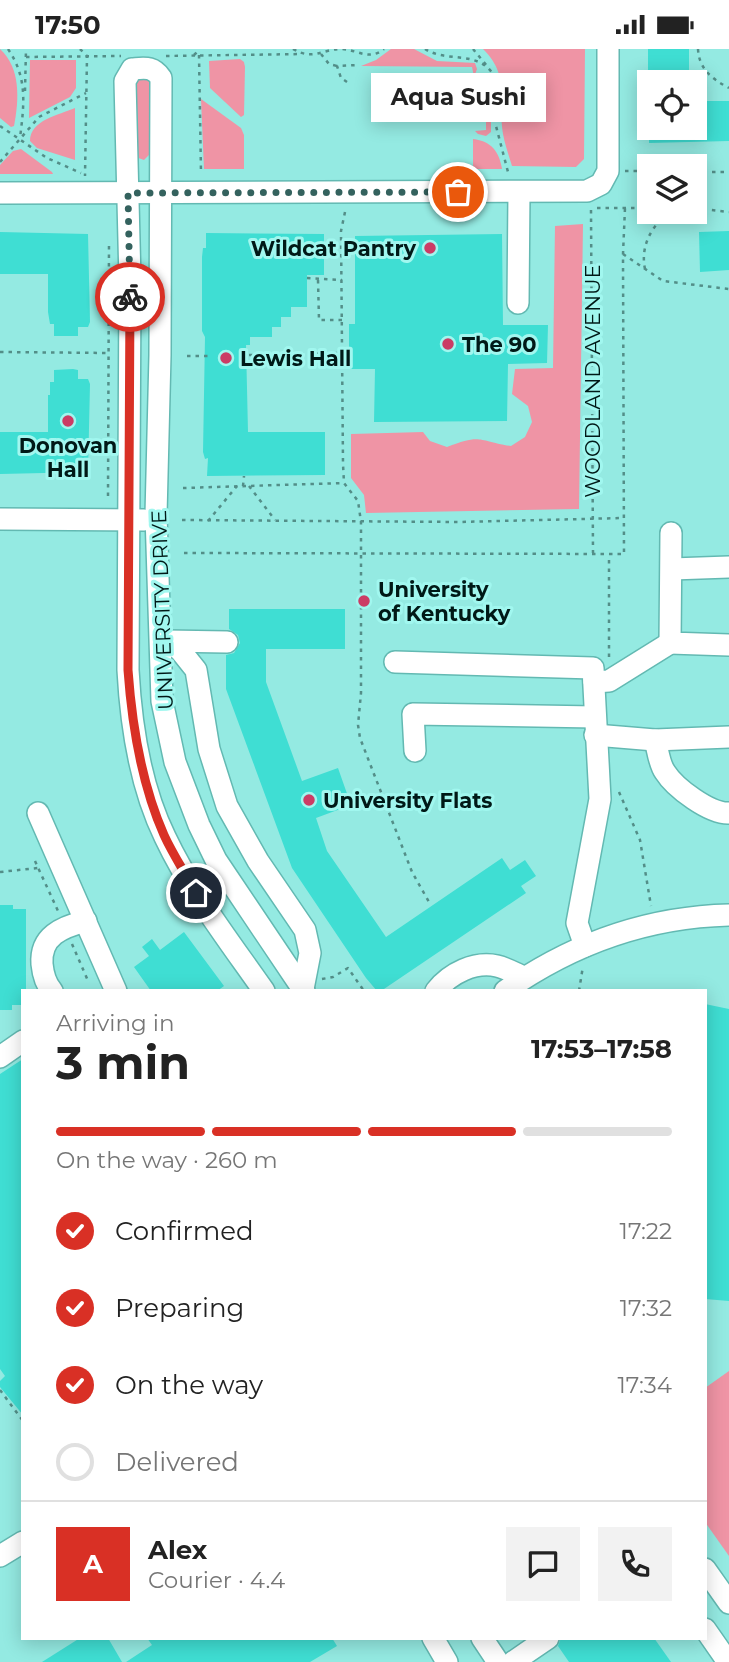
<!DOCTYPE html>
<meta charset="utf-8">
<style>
body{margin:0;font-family:Montserrat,sans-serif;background:#f2f2f2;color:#222;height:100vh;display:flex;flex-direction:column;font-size:26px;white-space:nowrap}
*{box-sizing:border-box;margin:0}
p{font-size:23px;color:#767676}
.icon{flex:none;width:38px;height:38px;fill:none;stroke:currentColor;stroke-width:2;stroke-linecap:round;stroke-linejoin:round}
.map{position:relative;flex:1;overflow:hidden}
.drawer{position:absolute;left:21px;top:940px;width:686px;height:651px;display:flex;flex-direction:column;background:#fff;border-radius:0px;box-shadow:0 4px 18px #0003}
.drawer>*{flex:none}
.tools{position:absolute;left:637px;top:21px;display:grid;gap:14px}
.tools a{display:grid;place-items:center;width:70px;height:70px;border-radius:0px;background:#fff;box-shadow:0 4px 18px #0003;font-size:35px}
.pin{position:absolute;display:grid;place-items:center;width:60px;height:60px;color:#fff;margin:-30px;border:4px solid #fff;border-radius:50%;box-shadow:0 2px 7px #0007}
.courier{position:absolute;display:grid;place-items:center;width:70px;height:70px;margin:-35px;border:5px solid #d93025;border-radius:50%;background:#fff;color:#222;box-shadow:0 2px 9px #0007}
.bubble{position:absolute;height:49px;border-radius:0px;background:#fff;box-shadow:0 4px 18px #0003;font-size:23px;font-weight:700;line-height:49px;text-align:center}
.headline em{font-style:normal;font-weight:700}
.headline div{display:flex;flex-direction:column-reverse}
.headline{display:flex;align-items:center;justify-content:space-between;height:119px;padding:0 35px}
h1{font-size:46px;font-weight:700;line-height:52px}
.bar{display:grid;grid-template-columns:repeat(4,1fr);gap:10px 7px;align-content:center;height:84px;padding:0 35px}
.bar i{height:9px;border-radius:5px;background:#e0e0e0}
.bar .current{background:#d93025}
.bar p{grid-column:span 4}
.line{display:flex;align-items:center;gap:18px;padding:0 35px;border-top:2px solid #e0e0e0}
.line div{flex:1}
.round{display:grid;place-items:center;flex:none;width:74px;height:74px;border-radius:0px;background:#f2f2f2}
ol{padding:0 35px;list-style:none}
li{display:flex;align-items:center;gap:21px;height:77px}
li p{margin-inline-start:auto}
li .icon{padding:7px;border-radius:50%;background:#d93025;color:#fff;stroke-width:4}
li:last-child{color:#767676}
li i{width:38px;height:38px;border:4px solid #e0e0e0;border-radius:50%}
.status{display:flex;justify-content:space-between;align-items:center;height:49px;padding:0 35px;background:#fff;direction:ltr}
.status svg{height:19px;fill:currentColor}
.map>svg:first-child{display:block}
</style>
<div class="status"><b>17:50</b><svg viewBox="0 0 49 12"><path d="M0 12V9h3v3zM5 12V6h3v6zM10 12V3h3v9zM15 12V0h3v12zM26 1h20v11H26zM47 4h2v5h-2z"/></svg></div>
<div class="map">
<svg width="729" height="1613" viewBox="0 0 729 1613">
<rect width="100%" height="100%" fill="#94eae2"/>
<g fill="#ef94a5">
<path d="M0,0c21,19 19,51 14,77l-3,1 -11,-9z"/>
<path d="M391,0h23l23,12 38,2 2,6 -3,8 -2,-10 -111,-1 15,-6z"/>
<path d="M483,0h102l-1,110 -8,8 -64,-1c-3,-10 -7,-21 -9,-32 -6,-36 8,-57 -20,-85z"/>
<path d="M240,10l4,3 1,5 -1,48 -3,2 -31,-29 -1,-27z"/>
<path d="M30,11h46v28l-6,9 -41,21z"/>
<path d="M482,26l5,3 4,6v48l-5,4 -8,-2 -3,-3 11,-1v-50h-8z"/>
<path d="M136,27l16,4 1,71 -9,9 -11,-4 -3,-70z"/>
<path d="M201,50l40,29 3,7v34h-40z"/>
<path d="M75,59v52l-38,-12 -7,-7c0,-21 29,-26 45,-33z"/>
<path d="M473,90c18,2 26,12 29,30h-29z"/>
<path d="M21,100l31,23 1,2h-53v-9l13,-14z"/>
<path d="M583,175l-4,285 -213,4 -2,-18 -13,-17v-44l72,-2 7,9 17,6c35,-14 31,-6 64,-1l14,-9 7,-15 -4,-16 -16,-12 3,-25 38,-1 2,-142z"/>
<path d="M729,1322v185l-24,-34v-134z"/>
</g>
<g fill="#3fded3">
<rect x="648" y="0" width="41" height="33"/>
<path d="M695,52h34v40l-80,2v-15h46z"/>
<path d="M729,182v39l-29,2 -1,-40z"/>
<path d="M0,183l88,2 2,88 -2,5h-10v9h-24v-12h-4l-2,-12v-38h-48z"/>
<path d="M206,184l118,1v41h-17v32h-16v10h-10v10h-9v10h-22v8h-4l2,87h77v43l-118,1 1,-18 -3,1 -2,-7 2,-115 -3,-6v-74l1,-9h3z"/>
<path d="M502,185l1,91h45l-1,38 -39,1 -1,57 -133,1 1,-53h-26v-45h6v-88z"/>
<path d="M73,320l5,1v9h10l2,5 -2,88 -88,2v-42h48v-37h2v-13h4v-12z"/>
<path d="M229,560h116v40h-79v33l36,99 36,-13 13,37 -35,13 11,33 59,86 116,-79 8,12 15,-10 11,16 -15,10 5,7 -145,98h-4l-11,-13 -74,-110 -66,-179v-34l8,-2 6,-10 -2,-8 -9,-6z"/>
<path d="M0,856h13v4h13v82h-3v14h-11v5h-12z"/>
<path d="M184,883l40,54 -7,5h-66l-17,-24 15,-11 -7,-9 10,-8 8,11z"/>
<path d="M705,955l24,5v292l-24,-2z"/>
<path d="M23,1010v356l-23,-28v-6l5,-5 -5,-7v-295z"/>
<path d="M80,1589h28l14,24h-80z"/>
<path d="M147,1589h185l5,8 -27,16h-184l26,-17z"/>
<path d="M561,1589h93l17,24h-102l-11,-16z"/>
</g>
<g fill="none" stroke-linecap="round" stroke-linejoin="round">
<g stroke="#63b9b2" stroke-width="24">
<g id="minor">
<path d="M0,144l587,-2 14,-7 7,-13v-122"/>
<path d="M518,254l1,-111"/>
<path d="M0,470l144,1"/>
<path d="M671,484l-1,110 59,2"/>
<path d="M672,520l57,-2"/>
<path d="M166,592l61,1"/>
<path d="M168,592l12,9 16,20 13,79 18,57 31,55 47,69 5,23 -7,36"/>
<path d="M395,613l198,6 7,131 -23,124 8,23"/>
<path d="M594,633l15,-1 61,-38"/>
<path d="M595,686l60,5 74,-3"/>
<path d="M655,691c3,10 4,24 10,32 10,16 45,42 64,41"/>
<path d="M415,702l-2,-37 182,3"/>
<path d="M38,764l78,178"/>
<path d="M52,942c-7,-8 -9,-17 -10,-27 -2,-28 20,-37 44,-43"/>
<path d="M264,942c-35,-50 -73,-99 -99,-154 -25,-51 -34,-111 -37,-167l2,-389 -5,-200 7,-12c13,-1 21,-3 29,9l-1,277 -4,160 6,186 13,61 24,63 17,35 88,131"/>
<path d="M436,942c14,-18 39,-30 61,-25 9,2 19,8 27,11"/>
<path d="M505,942c67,-47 142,-74 224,-76"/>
<path d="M0,1008l23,-16"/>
<path d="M0,1507l23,-14"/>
<path d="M705,1520l24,34"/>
<path d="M705,1580l23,33"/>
<path d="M433,1589l14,24"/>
<path d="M482,1589l16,24"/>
<path d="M513,1613l35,-24"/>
</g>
</g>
<g stroke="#538e88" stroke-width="2.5" stroke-dasharray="3.5 5" stroke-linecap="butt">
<path d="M8,0c20,29 16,56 12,89"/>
<path d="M80,0l7,7 -2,120"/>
<path d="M293,0c21,12 28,0 49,0 16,1 27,12 42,0"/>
<path d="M425,0c22,14 52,1 68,25l3,52 12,46"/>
<path d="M473,0l14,17"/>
<path d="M698,0c1,20 14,30 31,39"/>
<path d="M321,5l8,10 8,2"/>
<path d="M194,6l6,-6"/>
<path d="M199,6l2,118"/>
<path d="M166,7l136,-2"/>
<path d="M26,8l95,-1"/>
<path d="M347,33l-6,-4 -4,-12 21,-1"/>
<path d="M25,42l1,-42"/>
<path d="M0,77l47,32 34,15"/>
<path d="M0,113l39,-45 47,-24"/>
<path d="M625,122h24"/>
<path d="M695,123h34"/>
<path d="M597,159h52"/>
<path d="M695,159l34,4"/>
<path d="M591,161l2,343"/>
<path d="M345,163l-4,19 2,233 1,19 14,18 3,21v171l-3,32 2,13 52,134 17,30"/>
<path d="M623,205l40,27 66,8"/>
<path d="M645,220c-5,-23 7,-46 27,-57"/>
<path d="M307,229l35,2"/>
<path d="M318,231l1,40h23"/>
<path d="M0,303l109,1"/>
<path d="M249,306l93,-2"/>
<path d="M187,307h24"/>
<path d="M243,437l1,-10"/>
<path d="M249,437l26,34"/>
<path d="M183,439l161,-5"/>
<path d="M108,447l1,-254"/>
<path d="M182,471l276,2 166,-4"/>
<path d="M208,472l29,-35"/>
<path d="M184,504l440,1 -1,-300 2,-46"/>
<path d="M609,608v-102"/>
<path d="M619,743l21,48 11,66"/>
<path d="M35,812l23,50"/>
<path d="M0,823l38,-4"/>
<path d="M72,895l17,39"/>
<path d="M322,930l11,-2 15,-9 16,23"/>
<path d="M579,942l4,-25"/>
<path d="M0,1341l23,31"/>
</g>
<use href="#minor" stroke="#fff" stroke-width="21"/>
</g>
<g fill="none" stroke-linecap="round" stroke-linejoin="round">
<path stroke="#34625e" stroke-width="7" stroke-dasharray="0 12.6" d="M130,248l-2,-104 330,-1"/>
<path stroke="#d93025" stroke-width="9" d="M130,248l-2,373c4,56 13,113 36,165 9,20 22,39 32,58"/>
</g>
<g fill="#cb3c65" stroke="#a1f7ef" stroke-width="2.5">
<circle cx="430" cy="199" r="7"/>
<circle cx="448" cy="295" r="7"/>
<circle cx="226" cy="309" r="7"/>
<circle cx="68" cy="372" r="7"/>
<circle cx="364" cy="552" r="7"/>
<circle cx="309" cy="751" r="7"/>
</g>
<g text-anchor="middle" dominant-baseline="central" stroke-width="6" stroke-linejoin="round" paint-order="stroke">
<g font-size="21" font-weight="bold" fill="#001917" stroke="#a1f7ef" text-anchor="start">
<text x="416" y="199" text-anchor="end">Wildcat Pantry</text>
<text x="462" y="295">The 90</text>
<text x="240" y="309">Lewis Hall</text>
<text x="68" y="396" text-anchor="middle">Donovan<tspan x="68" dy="24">Hall</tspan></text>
<text x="378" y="540">University<tspan x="378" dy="24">of Kentucky</tspan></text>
<text x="323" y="751">University Flats</text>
</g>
<g font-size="21" fill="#001917" stroke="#a1f7ef">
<text transform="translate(592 332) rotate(-90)">WOODLAND AVENUE</text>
<text transform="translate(162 561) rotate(-92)">UNIVERSITY DRIVE</text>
</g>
</g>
</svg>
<div class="tools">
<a><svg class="icon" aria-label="locate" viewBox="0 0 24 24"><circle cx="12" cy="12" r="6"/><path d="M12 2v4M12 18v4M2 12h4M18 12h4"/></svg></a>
<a><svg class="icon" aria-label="layers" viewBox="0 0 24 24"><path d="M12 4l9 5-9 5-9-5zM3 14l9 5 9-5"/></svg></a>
</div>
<div class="pin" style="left:458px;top:143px;background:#ea580c"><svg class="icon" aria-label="bag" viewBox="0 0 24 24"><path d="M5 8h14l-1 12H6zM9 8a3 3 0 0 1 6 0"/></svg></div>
<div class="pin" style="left:196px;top:844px;background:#1f2937"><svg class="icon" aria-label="home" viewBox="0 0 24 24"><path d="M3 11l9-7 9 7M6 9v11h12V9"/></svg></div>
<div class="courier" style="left:130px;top:248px"><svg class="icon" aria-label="bike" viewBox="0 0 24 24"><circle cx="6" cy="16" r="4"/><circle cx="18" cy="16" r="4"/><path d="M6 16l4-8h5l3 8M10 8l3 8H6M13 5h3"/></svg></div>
<div class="bubble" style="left:371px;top:24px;width:175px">Aqua Sushi</div>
<section class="drawer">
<div class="headline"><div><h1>3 min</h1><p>Arriving in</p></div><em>17:53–17:58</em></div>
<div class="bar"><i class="current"></i><i class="current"></i><i class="current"></i><i></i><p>On the way · 260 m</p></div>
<ol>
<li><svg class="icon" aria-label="check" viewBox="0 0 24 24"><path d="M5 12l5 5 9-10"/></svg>Confirmed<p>17:22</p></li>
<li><svg class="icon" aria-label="check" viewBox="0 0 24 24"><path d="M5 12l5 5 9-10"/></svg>Preparing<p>17:32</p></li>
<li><svg class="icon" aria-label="check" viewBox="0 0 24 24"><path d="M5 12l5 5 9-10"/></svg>On the way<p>17:34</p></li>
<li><i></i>Delivered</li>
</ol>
<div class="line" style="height:126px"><b class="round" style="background:#d93025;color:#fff">A</b><div><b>Alex</b><p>Courier · 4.4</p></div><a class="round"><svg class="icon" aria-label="chat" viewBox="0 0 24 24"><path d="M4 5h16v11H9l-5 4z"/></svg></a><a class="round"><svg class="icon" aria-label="phone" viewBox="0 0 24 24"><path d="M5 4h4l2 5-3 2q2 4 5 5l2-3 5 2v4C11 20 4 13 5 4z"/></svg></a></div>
</section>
</div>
